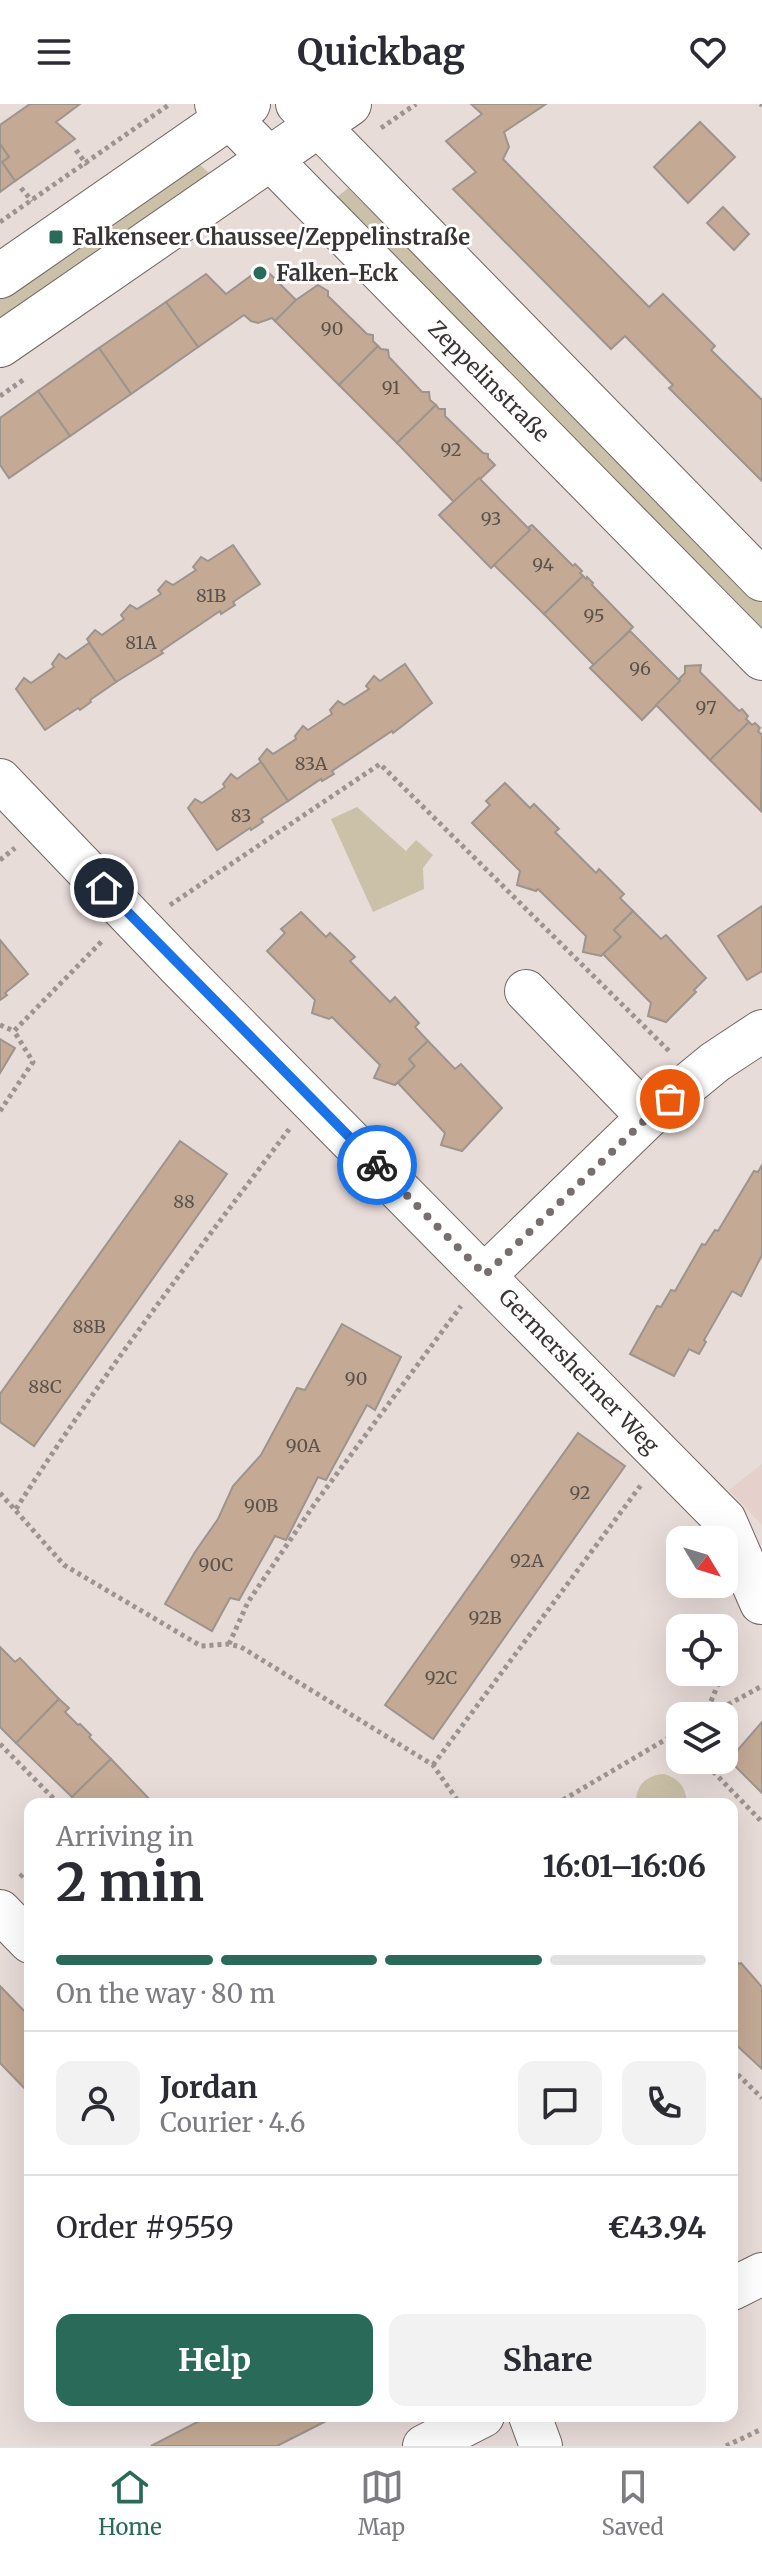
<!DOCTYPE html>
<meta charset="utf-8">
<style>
body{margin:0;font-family:Merriweather,serif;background:#f2f2f3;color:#2b2b33;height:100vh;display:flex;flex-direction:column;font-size:30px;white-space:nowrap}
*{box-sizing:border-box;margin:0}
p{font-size:26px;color:#7c7c81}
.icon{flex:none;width:44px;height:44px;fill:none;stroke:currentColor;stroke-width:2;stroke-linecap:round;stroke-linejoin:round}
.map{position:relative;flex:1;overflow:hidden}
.side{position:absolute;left:24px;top:1694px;width:714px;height:624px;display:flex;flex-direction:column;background:#fff;border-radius:16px;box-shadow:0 8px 32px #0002}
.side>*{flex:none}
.needle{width:52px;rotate:128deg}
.controls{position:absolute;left:666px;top:1422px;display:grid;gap:16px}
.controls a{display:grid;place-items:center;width:72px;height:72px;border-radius:16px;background:#fff;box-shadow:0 8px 32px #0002;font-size:40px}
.pin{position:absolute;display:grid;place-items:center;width:68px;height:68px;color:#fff;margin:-34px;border:4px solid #fff;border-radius:50%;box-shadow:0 2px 8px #0007}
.courier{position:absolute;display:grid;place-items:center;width:80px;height:80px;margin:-40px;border:6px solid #1a73e8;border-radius:50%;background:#fff;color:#222;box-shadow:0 2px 10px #0007}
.overview em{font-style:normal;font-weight:700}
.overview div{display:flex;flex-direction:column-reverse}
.overview{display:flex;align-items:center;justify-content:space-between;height:136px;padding:0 32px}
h1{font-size:52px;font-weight:700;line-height:60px}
.bar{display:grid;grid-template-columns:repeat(4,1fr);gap:12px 8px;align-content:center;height:96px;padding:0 32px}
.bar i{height:10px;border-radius:6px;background:#e1e1e2}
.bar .current{background:#2a6a58}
.bar p{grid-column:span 4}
.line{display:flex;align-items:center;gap:20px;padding:0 32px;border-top:2px solid #e1e1e2}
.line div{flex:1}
.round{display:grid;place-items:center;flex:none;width:84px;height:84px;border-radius:16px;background:#f2f2f3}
.primary-button{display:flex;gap:16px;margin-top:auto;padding:16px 32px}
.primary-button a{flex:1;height:92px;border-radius:16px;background:#2a6a58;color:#fff;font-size:32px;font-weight:700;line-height:92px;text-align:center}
.primary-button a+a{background:#f2f2f3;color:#2b2b33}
header{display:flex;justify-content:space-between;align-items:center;height:104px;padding:0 32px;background:#fff;font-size:36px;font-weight:700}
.tabs{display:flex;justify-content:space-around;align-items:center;height:112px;border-top:2px solid #e1e1e2;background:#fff;font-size:22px;color:#7c7c81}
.tabs a{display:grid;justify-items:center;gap:4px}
.tabs .current{color:#2a6a58}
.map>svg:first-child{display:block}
</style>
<header><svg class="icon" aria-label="menu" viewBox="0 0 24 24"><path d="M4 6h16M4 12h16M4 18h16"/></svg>Quickbag<svg class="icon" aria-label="heart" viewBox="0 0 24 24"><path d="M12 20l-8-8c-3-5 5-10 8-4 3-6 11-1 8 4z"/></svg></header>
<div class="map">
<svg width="762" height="2342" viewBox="0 0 762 2342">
<rect width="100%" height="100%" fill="#e8dcd9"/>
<path fill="#e5d0cb" d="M762,1360v61l-33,-35z"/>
<g fill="#cbc1a8">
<path d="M196,57l15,14 -211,146v-24z"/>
<path d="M348,84l414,415v27l-426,-432z"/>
<path d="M357,703l49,44 10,-11 17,15 -10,13 1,21 -51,23 -42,-93z"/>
<path d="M664,1670c16,5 22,14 23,30h-51c-1,-18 10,-29 28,-30z"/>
</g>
<g fill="#c4aa95" stroke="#9c948d" stroke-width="2">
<path d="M30,0h50l-24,18 19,17 -60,42 -13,-19 7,-5 -9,-13v-19z"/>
<path d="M471,0h75l-42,28 5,15 -6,12 146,148 14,-13 52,52 -4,4 51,50v81l-93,-93 4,-3 -48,-49 -14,13 -158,-160 23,-17 -30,-31 36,-27z"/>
<path d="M700,18l35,35 -47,46 -34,-36z"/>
<path d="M0,40l9,13 -7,5 13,19 -15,11z"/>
<path d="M723,103l26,27 -15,16 -27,-27z"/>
<path d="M263,163l33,33 -21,21 -3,-3 -14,5 -7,-2 -7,-6 -46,32 -32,-45 40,-28 20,20z"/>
<path d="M318,181l10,6v5l39,38 6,1v6l5,5 -39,39 -64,-64 21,-21z"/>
<path d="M166,198l32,45 -67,47 -32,-46z"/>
<path d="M378,242l3,3 7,1 1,7 33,35h7l1,8 6,5 -39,38 -58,-58z"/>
<path d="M99,244l32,46 -61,42 -32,-45z"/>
<path d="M38,287l32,45 -61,42 -9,-13v-47z"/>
<path d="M436,301l3,4h6v7l38,37 5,1v4l7,7 -40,38 -58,-60z"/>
<path d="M479,374l51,52 -39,38 -52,-53z"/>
<path d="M532,421l41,41 2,-2 7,7 -2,2 3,3 -39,38 -50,-49 36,-35 -1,-3z"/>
<path d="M233,441l27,39 -27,18 2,3 -14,9 -1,-3 -59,40 2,2 -47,29 -29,-43 8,-9 7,5 22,-16 -3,-4 9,-10 7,4 24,-15 -3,-4 8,-9 7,4 23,-15 -3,-3 8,-10 7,4z"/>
<path d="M583,472l3,3 1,-2 6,6 -1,2 41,42 -38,39 -51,-52z"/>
<path d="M630,527l50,50 -38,39 -52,-52z"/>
<path d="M89,539l27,39 -26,18 1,2 -11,8 -2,-2 -33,22 -29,-41 8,-11 7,5 23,-16 -2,-3 7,-10 7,5z"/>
<path d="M405,560l27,39 -39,30 -1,-2 -60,40 2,3 -12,7 -1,-2 -33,22 -29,-42 8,-10 6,5 23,-15 -1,-3 8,-10 5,4 24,-16 -2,-4 8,-9 6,4 25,-16 -3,-3 8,-10 6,5z"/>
<path d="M701,561l-1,7 39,39 3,-2 6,7 -2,3 3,3 -39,38 -54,-55 24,-24 -1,-2 6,-6v-7z"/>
<path d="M749,618l3,3 3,-2 5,5 -2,3 4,4 -1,76 -51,-51z"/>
<path d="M261,658l27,39 -27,18 2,3 -12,8 -1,-2 -33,22 -29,-42 7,-9 7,4 23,-16 -2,-3 8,-10 6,5z"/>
<path d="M505,679l25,25 4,-4 25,25 -4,3 41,41 3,-4 25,25 -4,4 13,13 -19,19 7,7 -20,19 -18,-4 3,-16 -48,-47 -2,2 -19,-6 3,-14 -48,-48 18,-18 -4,-4z"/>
<path d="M762,802v65l-15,9 -29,-44z"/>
<path d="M633,807l28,28 5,-4 40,43 -12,12 2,2 -30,30 -18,-6 3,-13 -48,-49 18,-17 -7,-7z"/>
<path d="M301,808l25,25 4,-4 25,24 -5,4 40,41 5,-5 24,26 -4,4 13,14 -19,18 6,7 -20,19 -21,-7 6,-13 -48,-48 -3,2 -17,-6 3,-13 -48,-49 18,-18 -4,-4z"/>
<path d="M0,836l28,34 -23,19 2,2 -7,5z"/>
<path d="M0,935l15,9 -15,25z"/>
<path d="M428,937l27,28 6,-5 41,44 -40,43 -21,-6 4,-12 -47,-50 17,-17 -6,-7z"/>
<path d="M180,1037l47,33 -193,272 -34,-24v-28z"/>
<path d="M762,1061v90l-21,41 -9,-5 -28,49 2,2 -7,12 -10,-5 -15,27 -44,-22 27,-48 4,1 10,-17 4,1 27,-47 3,1 10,-15 3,1 36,-60 4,1z"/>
<path d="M342,1220l59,33 -26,53 -8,-5 -41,75 -8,-3 -32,63 -11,-4 -36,64 -9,-2 -18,33 -47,-27 30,-52 23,-33 15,-33 28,-31 36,-67 8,2z"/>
<path d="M578,1329l47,33 -192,273 -48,-34z"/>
<path d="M0,1543l15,15 5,-4 39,41 -43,44 -16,-16z"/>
<path d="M59,1595l10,9 -4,4 13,13 2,-1 11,11 -2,2 22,22 -39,38 -56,-54z"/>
<path d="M762,1618v71l-33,-33z"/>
<path d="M111,1655l43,45h-75l-7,-7z"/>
<path d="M732,1853l7,7 2,-1 21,24v82l-30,-28z"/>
<path d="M0,1882l30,31v77l-30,-31z"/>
<path d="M209,2312h127l-59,30h-126z"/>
</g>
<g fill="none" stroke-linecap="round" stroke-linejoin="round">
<g stroke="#716664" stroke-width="44">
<g id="minor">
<path d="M216,0l546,555"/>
<path d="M297,0l465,476"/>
<path d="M0,676l180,188 545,552 36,83"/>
<path d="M526,887l122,126"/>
<path d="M485,1171l163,-158 67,-55 47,-31"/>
<path d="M0,1807l30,31"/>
<path d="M732,2185l30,-15"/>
<path d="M530,2312l11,30"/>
<path d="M424,2342l59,-30"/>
</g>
</g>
<g stroke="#716664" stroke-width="46">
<g id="major">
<path d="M0,172l248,-172"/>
<path d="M0,241l349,-241"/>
</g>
</g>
<g stroke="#9d9492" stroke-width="5" stroke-dasharray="4 4" stroke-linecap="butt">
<path d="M760,0l2,1"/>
<path d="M381,24l35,-24"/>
<path d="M76,46l11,15"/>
<path d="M21,84l11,13"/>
<path d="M0,118l170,-118"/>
<path d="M0,292l26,-18"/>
<path d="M0,756l15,-12"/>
<path d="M170,801l210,-141 290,288"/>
<path d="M0,921l14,6 90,-92"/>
<path d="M0,1007l33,-49 -19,-31"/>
<path d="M0,1389l64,72 137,81 28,-2 12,3 192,118 27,39"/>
<path d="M16,1405c84,-132 180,-256 274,-381"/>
<path d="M229,1540l19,-42 68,-100 145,-196"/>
<path d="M724,1566l11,-25"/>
<path d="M705,1612l18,-44"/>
<path d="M707,1612l55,-30"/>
<path d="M0,1640l59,60"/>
<path d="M702,1656l60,62"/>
<path d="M433,1661l208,-280"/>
<path d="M556,1700l124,-73"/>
<path d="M20,1773l10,-10"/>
<path d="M732,1965l30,29"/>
<path d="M726,2342l36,-17"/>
</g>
<use href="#minor" stroke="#fff" stroke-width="42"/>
<use href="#major" stroke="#fff" stroke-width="44"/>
</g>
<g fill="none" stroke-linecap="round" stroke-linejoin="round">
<path stroke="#776f6e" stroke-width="8" stroke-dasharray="0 14.4" d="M377,1061l108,110 163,-158 22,-18"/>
<path stroke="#1a73e8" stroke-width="10" d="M104,784l273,277"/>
</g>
<g fill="#2a6a58" stroke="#fff" stroke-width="3">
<rect x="48" y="125" width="16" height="16" rx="4"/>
<circle cx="260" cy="169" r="8"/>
</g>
<g text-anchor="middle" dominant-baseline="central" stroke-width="6" stroke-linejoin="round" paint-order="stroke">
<g font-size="18" fill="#5c524c">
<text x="332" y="224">90</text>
<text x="391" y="283">91</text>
<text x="451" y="345">92</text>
<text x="491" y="414">93</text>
<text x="543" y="460">94</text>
<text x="211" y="491">81B</text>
<text x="594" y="511">95</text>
<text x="141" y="538">81A</text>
<text x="640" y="564">96</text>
<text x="706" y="603">97</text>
<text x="311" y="659">83A</text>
<text x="241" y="711">83</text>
<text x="184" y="1097">88</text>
<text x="89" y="1222">88B</text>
<text x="356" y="1274">90</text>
<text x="45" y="1282">88C</text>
<text x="303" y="1341">90A</text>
<text x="580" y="1388">92</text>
<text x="261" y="1401">90B</text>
<text x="527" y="1456">92A</text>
<text x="216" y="1460">90C</text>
<text x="485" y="1513">92B</text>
<text x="441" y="1573">92C</text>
</g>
<g font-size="22" font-weight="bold" fill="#3a3534" stroke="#fff" text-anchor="start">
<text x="72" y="133">Falkenseer Chaussee/Zeppelinstraße</text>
<text x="276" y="169">Falken-Eck</text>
</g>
<g font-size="22" fill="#3a3534" stroke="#fff">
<text transform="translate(489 277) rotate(45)">Zeppelinstraße</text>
<text transform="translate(579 1267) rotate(46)">Germersheimer Weg</text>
</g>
</g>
</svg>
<div class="controls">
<a><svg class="needle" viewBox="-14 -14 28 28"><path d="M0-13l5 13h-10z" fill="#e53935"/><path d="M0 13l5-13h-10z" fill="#7c7c81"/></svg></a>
<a><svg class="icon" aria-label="locate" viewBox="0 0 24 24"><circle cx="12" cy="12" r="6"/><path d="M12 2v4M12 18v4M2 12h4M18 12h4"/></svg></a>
<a><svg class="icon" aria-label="layers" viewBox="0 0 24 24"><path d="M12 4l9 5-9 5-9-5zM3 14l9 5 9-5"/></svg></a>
</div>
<div class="pin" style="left:670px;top:995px;background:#ea580c"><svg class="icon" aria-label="bag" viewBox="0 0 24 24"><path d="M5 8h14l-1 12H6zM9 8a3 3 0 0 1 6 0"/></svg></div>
<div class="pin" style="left:104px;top:784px;background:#1f2937"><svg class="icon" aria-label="home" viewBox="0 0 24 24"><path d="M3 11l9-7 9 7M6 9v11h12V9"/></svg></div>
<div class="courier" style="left:377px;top:1061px"><svg class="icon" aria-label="bike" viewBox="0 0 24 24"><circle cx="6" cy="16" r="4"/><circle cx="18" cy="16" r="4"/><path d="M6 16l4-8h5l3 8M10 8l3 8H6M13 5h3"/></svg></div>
<section class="side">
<div class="overview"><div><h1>2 min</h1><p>Arriving in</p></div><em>16:01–16:06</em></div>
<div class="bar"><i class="current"></i><i class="current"></i><i class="current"></i><i></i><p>On the way · 80 m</p></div>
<div class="line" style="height:144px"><a class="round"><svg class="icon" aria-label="person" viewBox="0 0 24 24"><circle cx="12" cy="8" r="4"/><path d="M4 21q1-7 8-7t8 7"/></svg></a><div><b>Jordan</b><p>Courier · 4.6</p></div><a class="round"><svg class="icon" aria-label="chat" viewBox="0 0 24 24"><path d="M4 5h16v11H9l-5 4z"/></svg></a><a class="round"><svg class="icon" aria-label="phone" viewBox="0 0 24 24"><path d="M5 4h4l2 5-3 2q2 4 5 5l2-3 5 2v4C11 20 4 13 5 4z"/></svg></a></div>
<div class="line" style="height:104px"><div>Order #9559</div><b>€43.94</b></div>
<div class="primary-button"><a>Help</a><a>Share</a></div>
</section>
</div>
<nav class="tabs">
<a class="current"><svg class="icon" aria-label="home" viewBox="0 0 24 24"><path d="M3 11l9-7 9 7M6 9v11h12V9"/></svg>Home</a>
<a><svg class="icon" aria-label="map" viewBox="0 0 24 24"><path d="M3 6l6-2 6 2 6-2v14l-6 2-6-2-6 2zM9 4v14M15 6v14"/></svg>Map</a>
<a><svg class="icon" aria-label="saved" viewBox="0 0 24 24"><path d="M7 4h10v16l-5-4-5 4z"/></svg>Saved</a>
</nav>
